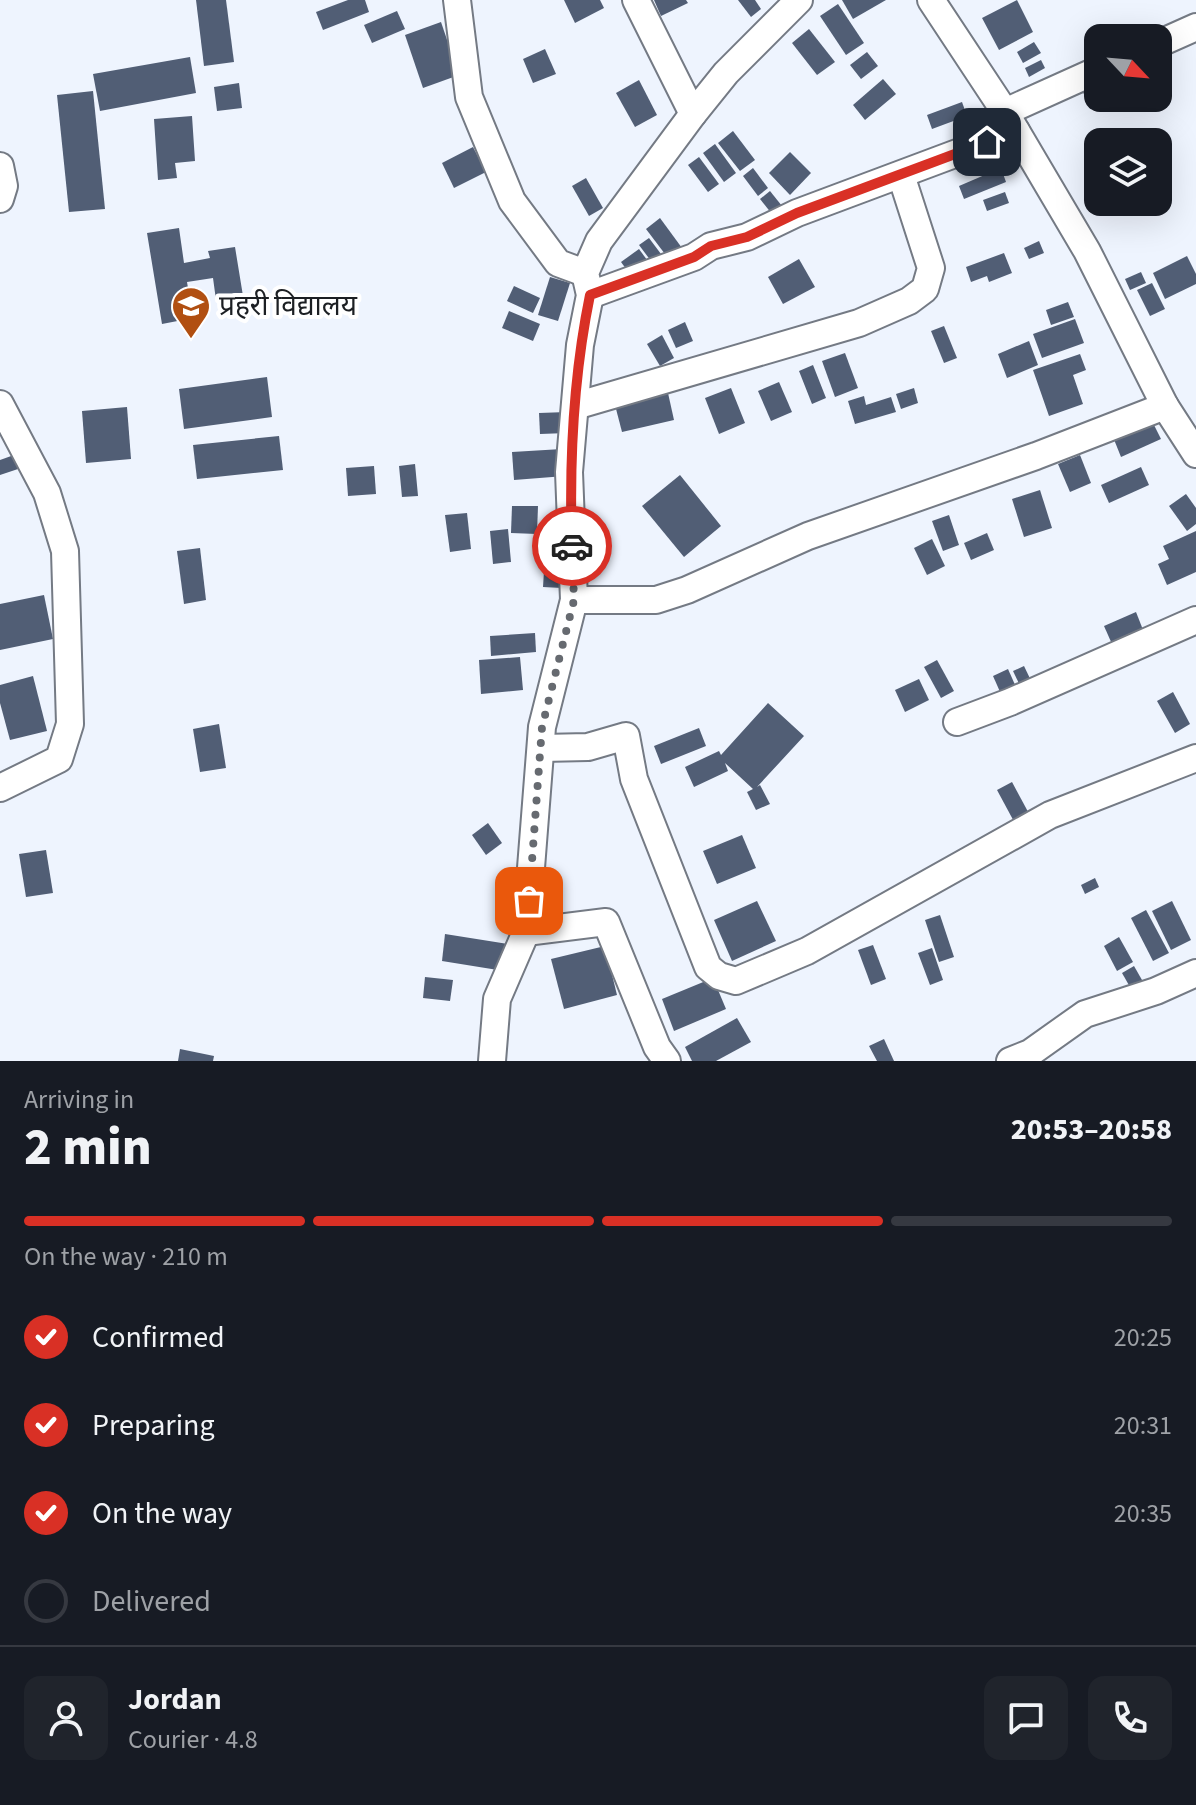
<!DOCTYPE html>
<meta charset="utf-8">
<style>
body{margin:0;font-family:"Source Sans 3","Noto Sans Devanagari",sans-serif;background:#20242c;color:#f1f3f6;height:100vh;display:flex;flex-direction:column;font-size:30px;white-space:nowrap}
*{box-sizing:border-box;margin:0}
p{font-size:26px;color:#9ea1a6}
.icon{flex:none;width:44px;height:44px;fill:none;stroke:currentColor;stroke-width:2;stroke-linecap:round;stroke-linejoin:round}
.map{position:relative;height:1061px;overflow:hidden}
.details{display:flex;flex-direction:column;background:#171b24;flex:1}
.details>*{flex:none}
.needle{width:52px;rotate:116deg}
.buttons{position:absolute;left:1084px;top:24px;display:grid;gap:16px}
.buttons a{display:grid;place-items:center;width:88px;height:88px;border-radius:16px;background:#171b24;box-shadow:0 8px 32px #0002;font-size:40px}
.pin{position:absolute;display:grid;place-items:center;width:68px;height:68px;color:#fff;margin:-34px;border-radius:16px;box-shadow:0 4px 12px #0006}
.courier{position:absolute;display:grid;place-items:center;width:80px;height:80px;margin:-40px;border:6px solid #d93025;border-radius:50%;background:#fff;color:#222;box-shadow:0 2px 10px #0007}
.head em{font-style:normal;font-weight:800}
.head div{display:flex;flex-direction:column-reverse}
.head{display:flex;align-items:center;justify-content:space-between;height:136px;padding:0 24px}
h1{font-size:52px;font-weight:800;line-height:60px}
.bar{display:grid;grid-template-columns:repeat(4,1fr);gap:12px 8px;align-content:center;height:96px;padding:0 24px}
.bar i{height:10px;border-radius:6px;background:#363941}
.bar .active{background:#d93025}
.bar p{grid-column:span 4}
.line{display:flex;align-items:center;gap:20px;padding:0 24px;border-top:2px solid #363941}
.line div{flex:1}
.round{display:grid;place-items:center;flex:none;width:84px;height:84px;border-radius:16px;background:#20242c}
ol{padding:0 24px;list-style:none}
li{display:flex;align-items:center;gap:24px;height:88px}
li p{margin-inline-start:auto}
li .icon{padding:8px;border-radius:50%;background:#d93025;color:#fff;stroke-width:4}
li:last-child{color:#9ea1a6}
li i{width:44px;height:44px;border:4px solid #363941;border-radius:50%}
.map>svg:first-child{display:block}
</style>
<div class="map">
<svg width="1196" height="1061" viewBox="0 0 1196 1061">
<rect width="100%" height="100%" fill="#eef4fe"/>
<g fill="#515e75">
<path d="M196,0h30l8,62 -30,4z"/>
<path d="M348,0h17l4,12 -46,18 -7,-18z"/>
<path d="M564,0h36l4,8 -29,15z"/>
<path d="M654,0h32l2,3 -27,13z"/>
<path d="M738,0h17l6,9 -10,8z"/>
<path d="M842,0h44l-33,19z"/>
<path d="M1017,0l16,32 -34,18 -17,-32z"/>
<path d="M838,4l26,39 -18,12 -26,-39z"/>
<path d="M397,11l8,18 -33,14 -8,-18z"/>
<path d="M441,22l18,53 -36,13 -18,-53z"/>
<path d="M809,29l26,33 -18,13 -25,-32z"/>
<path d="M1034,42l7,11 -18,10 -6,-11z"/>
<path d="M545,49l11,25 -23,9 -10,-24z"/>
<path d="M867,52l11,14 -17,13 -11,-14z"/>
<path d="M190,57l6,36 -96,18 -7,-37z"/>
<path d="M1041,60l4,8 -16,9 -4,-9z"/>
<path d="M883,79l13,15 -31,26 -12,-15z"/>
<path d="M639,80l18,35 -22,12 -19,-34z"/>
<path d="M239,83l3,25 -25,3 -3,-24z"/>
<path d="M1098,86v12h11l1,4 -20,7 -7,-17z"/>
<path d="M93,91l12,118 -36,3 -12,-117z"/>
<path d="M962,102l5,14 -35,13 -5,-14z"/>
<path d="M192,116l3,45 -20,2 2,15 -19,2 -4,-61z"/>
<path d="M733,131l22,29 -15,11 -22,-28z"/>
<path d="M715,144l21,29 -12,9 -21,-29z"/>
<path d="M473,147l13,25 -32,16 -12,-25z"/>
<path d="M790,152l21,21 -21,22 -21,-22z"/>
<path d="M699,157l20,27 -11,8 -20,-27z"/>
<path d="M753,168l15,20 -10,8 -15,-20z"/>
<path d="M1001,168l5,14 -42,17 -5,-13z"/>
<path d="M586,178l17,30 -14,8 -17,-30z"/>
<path d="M770,191l16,20 -10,8 -16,-20z"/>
<path d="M1005,192l4,11 -22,8 -4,-11z"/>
<path d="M660,218l22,30 -14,10 -22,-29z"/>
<path d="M179,228l5,35 26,-5 -2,-7 27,-4 8,49 -27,4 -3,-22 -26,4 6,36 -31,6 -15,-91z"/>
<path d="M649,238l15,20 -10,7 -15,-20z"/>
<path d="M1039,241l5,12 -15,6 -5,-11z"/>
<path d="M639,249l11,15 -18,13 -11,-15z"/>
<path d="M1004,253l8,20 -23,9 -2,-6 -16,6 -5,-15z"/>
<path d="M1187,256l9,18v10l-31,15 -12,-26z"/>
<path d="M799,259l16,28 -32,17 -15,-27z"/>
<path d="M1141,272l5,11 -16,7 -5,-11z"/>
<path d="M550,277l20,6 -12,38 -20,-6z"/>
<path d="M1152,283l13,26 -15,7 -13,-26z"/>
<path d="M514,286l26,12 -7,15 -26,-12z"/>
<path d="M1068,302l6,15 -23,8 -5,-15z"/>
<path d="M509,311l31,13 -7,17 -31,-13z"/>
<path d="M1075,319l9,24 -42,15 -9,-24z"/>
<path d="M685,322l8,19 -17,7 -8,-18z"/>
<path d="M944,326l13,32 -13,5 -13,-32z"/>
<path d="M662,335l12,23 -14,8 -13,-22z"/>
<path d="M1029,341l9,24 -31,13 -9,-24z"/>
<path d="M845,353l13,35 -23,9 -13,-36z"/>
<path d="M1080,354l6,16 -13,5 10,29 -34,12 -16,-46z"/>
<path d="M813,365l13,33 -14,6 -13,-33z"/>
<path d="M267,377l5,40 -88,12 -5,-40z"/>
<path d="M779,382l13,30 -21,9 -13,-30z"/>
<path d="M731,388l14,35 -26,11 -14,-36z"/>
<path d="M914,388l4,15 -17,6 -5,-15z"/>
<path d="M668,393l6,27 -52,12 -7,-27z"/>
<path d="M864,396l2,9 25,-8 5,15 -41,12 -7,-23z"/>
<path d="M127,407l4,52 -45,4 -4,-52z"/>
<path d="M567,412v21l-27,1 -1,-21z"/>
<path d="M1151,419l10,20 -40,18 -8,-20z"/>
<path d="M279,436l4,34 -86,9 -4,-34z"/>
<path d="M562,449l3,27 -51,4 -2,-28z"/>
<path d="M14,455l4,14 -18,6v-15z"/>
<path d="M1080,455l11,28 -21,9 -12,-28z"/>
<path d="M415,464l3,32 -16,1 -3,-31z"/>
<path d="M374,466l2,28 -28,2 -2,-28z"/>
<path d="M1141,467l8,18 -40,18 -8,-18z"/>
<path d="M680,475l41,51 -37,31 -42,-51z"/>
<path d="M1040,490l12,38 -28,9 -12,-38z"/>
<path d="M1186,494l10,14v16l-9,7 -18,-25z"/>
<path d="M512,506h26l-1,28 -26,-1z"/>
<path d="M467,513l4,36 -21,3 -5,-37z"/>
<path d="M949,515l10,30 -16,6 -11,-30z"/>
<path d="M547,524h18l-3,64 -19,-1z"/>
<path d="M508,529l3,33 -18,2 -3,-33z"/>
<path d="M1196,531v41l-29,13 -9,-21 11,-5 -6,-13z"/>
<path d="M987,533l7,17 -23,10 -7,-17z"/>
<path d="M932,539l13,27 -18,9 -13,-27z"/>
<path d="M200,548l6,52 -22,4 -7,-53z"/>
<path d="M44,595l9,44 -53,11v-46z"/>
<path d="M1136,612l11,28 -31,13 -12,-27z"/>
<path d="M535,633l1,19 -45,4 -1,-20z"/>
<path d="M520,657l3,33 -42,4 -2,-34z"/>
<path d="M937,660l17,31 -13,7 -17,-31z"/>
<path d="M1024,666l11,23 -11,5 -11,-23z"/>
<path d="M1008,669l12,27 -15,7 -12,-27z"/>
<path d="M33,676l14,55 -37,9 -10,-37v-18z"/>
<path d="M919,679l10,21 -24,12 -10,-22z"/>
<path d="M1173,692l17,32 -15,9 -18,-32z"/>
<path d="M768,703l36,33 -47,51 3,-2 10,19 -14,6 -9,-18 6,-3 -28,-26 3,8 -34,16 -9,-20 34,-16 2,4z"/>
<path d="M219,724l7,44 -26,4 -7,-43z"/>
<path d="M699,728l7,18 -45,18 -7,-18z"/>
<path d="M1012,782l21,39 -15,8 -21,-39z"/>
<path d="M488,823l14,20 -16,12 -14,-20z"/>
<path d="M742,835l14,33 -39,16 -14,-33z"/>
<path d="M46,850l7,43 -27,4 -7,-43z"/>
<path d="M1095,878l4,9 -14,7 -4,-9z"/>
<path d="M757,901l19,40 -44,20 -18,-41z"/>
<path d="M1172,901l19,39 -20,10 -19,-39z"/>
<path d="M1146,910l23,43 -16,8 -22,-43z"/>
<path d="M940,915l14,42 -15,5 -14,-42z"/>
<path d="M445,934l63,10 -4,27 -62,-10z"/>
<path d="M1119,937l14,25 -16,9 -13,-25z"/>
<path d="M873,945l13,34 -15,6 -13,-35z"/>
<path d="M605,946l12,49 -53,14 -13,-50z"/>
<path d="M932,948l11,32 -13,5 -12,-32z"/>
<path d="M1134,966l12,21 -12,7 -12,-21z"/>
<path d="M425,977l28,3 -3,21 -27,-3z"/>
<path d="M713,978l13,31 -52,22 -12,-32z"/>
<path d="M737,1018l14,24 -35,19h-24l-7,-14z"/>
<path d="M884,1039l10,22h-17l-8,-15z"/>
<path d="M180,1049l34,7 -1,5h-35z"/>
</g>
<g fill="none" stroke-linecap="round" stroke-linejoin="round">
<g stroke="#747a84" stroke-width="30">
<g id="minor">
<path d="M457,0l12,97 43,104 46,62 27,10"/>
<path d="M636,0l57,114"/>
<path d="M931,0l74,112 82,139 78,155 31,48"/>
<path d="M1158,44l38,-17"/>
<path d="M1005,112l93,-42"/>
<path d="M0,166l4,20 -4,13"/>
<path d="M590,295l104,-38 17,-11 36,-9 50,-24 219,-82"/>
<path d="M0,404l47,89 18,58 5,173 -11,35 -59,29"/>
<path d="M575,406l284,-83 50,-22 16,-12 6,-21 -30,-93"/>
<path d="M574,600h82l31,-10 121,-54 228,-80 129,-50"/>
<path d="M957,722l53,-20 186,-82"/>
<path d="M542,748l46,-1 38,-11 8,43 74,188 11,9 17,5 71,-30 243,-136 146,-57"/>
<path d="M526,932l80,-10 51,125 10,14"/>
<path d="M492,1061l5,-62 29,-67 16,-205 32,-127 -5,-128 11,-127 10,-50 -5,-22 14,-32 94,-127 33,-41 73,-73"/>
<path d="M1010,1061l20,-8 55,-39 71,-23 40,-18"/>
</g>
</g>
<use href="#minor" stroke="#fff" stroke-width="26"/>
</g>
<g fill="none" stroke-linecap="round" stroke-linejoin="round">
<path stroke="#666a70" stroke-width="8" stroke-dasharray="0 14.4" d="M529,901l13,-174 32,-127 -2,-54"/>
<path stroke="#d93025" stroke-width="10" d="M572,546c-3,-85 1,-168 18,-251l104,-38 17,-11 36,-9 50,-24 190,-71"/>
</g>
<defs>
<g id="school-pin" transform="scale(2)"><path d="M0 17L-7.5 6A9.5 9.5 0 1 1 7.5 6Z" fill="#b14f11" stroke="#fff"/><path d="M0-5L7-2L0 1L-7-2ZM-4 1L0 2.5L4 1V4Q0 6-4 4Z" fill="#fff"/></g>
</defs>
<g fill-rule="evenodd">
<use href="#school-pin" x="191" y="306"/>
</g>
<g text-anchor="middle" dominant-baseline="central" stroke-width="8" stroke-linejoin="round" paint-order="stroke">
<g font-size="28" fill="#1c1f23" stroke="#fff" text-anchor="start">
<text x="219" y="306">प्रहरी विद्यालय</text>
</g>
</g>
</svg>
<div class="buttons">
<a><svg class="needle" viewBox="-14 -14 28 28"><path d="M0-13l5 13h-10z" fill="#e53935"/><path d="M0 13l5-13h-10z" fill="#9ea1a6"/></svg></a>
<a><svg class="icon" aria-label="layers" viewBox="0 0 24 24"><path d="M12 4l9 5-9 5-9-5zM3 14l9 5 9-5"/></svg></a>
</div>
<div class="pin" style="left:529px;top:901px;background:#ea580c"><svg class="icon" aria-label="bag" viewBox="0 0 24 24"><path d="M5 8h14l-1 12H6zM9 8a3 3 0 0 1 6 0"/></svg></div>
<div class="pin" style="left:987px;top:142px;background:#1f2937"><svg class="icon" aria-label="home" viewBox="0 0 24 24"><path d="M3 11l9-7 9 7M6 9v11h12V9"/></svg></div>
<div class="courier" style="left:572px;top:546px"><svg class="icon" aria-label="car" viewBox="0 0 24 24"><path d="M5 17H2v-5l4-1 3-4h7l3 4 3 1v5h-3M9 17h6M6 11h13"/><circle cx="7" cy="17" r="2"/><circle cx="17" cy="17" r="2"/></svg></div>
</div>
<section class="details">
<div class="head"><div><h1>2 min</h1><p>Arriving in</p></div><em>20:53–20:58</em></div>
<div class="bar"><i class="active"></i><i class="active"></i><i class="active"></i><i></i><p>On the way · 210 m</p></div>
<ol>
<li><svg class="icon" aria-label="check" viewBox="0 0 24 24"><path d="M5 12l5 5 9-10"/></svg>Confirmed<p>20:25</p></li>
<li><svg class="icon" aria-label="check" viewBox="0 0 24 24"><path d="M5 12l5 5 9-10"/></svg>Preparing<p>20:31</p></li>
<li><svg class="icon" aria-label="check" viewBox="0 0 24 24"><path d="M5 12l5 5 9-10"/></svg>On the way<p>20:35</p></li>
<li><i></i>Delivered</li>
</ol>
<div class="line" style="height:144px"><a class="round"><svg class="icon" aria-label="person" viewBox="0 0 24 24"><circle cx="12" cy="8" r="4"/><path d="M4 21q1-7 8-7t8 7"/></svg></a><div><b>Jordan</b><p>Courier · 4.8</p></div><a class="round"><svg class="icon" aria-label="chat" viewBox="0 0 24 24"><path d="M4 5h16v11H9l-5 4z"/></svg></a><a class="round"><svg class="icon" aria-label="phone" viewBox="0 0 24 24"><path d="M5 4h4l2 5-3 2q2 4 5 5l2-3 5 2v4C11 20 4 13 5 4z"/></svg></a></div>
</section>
